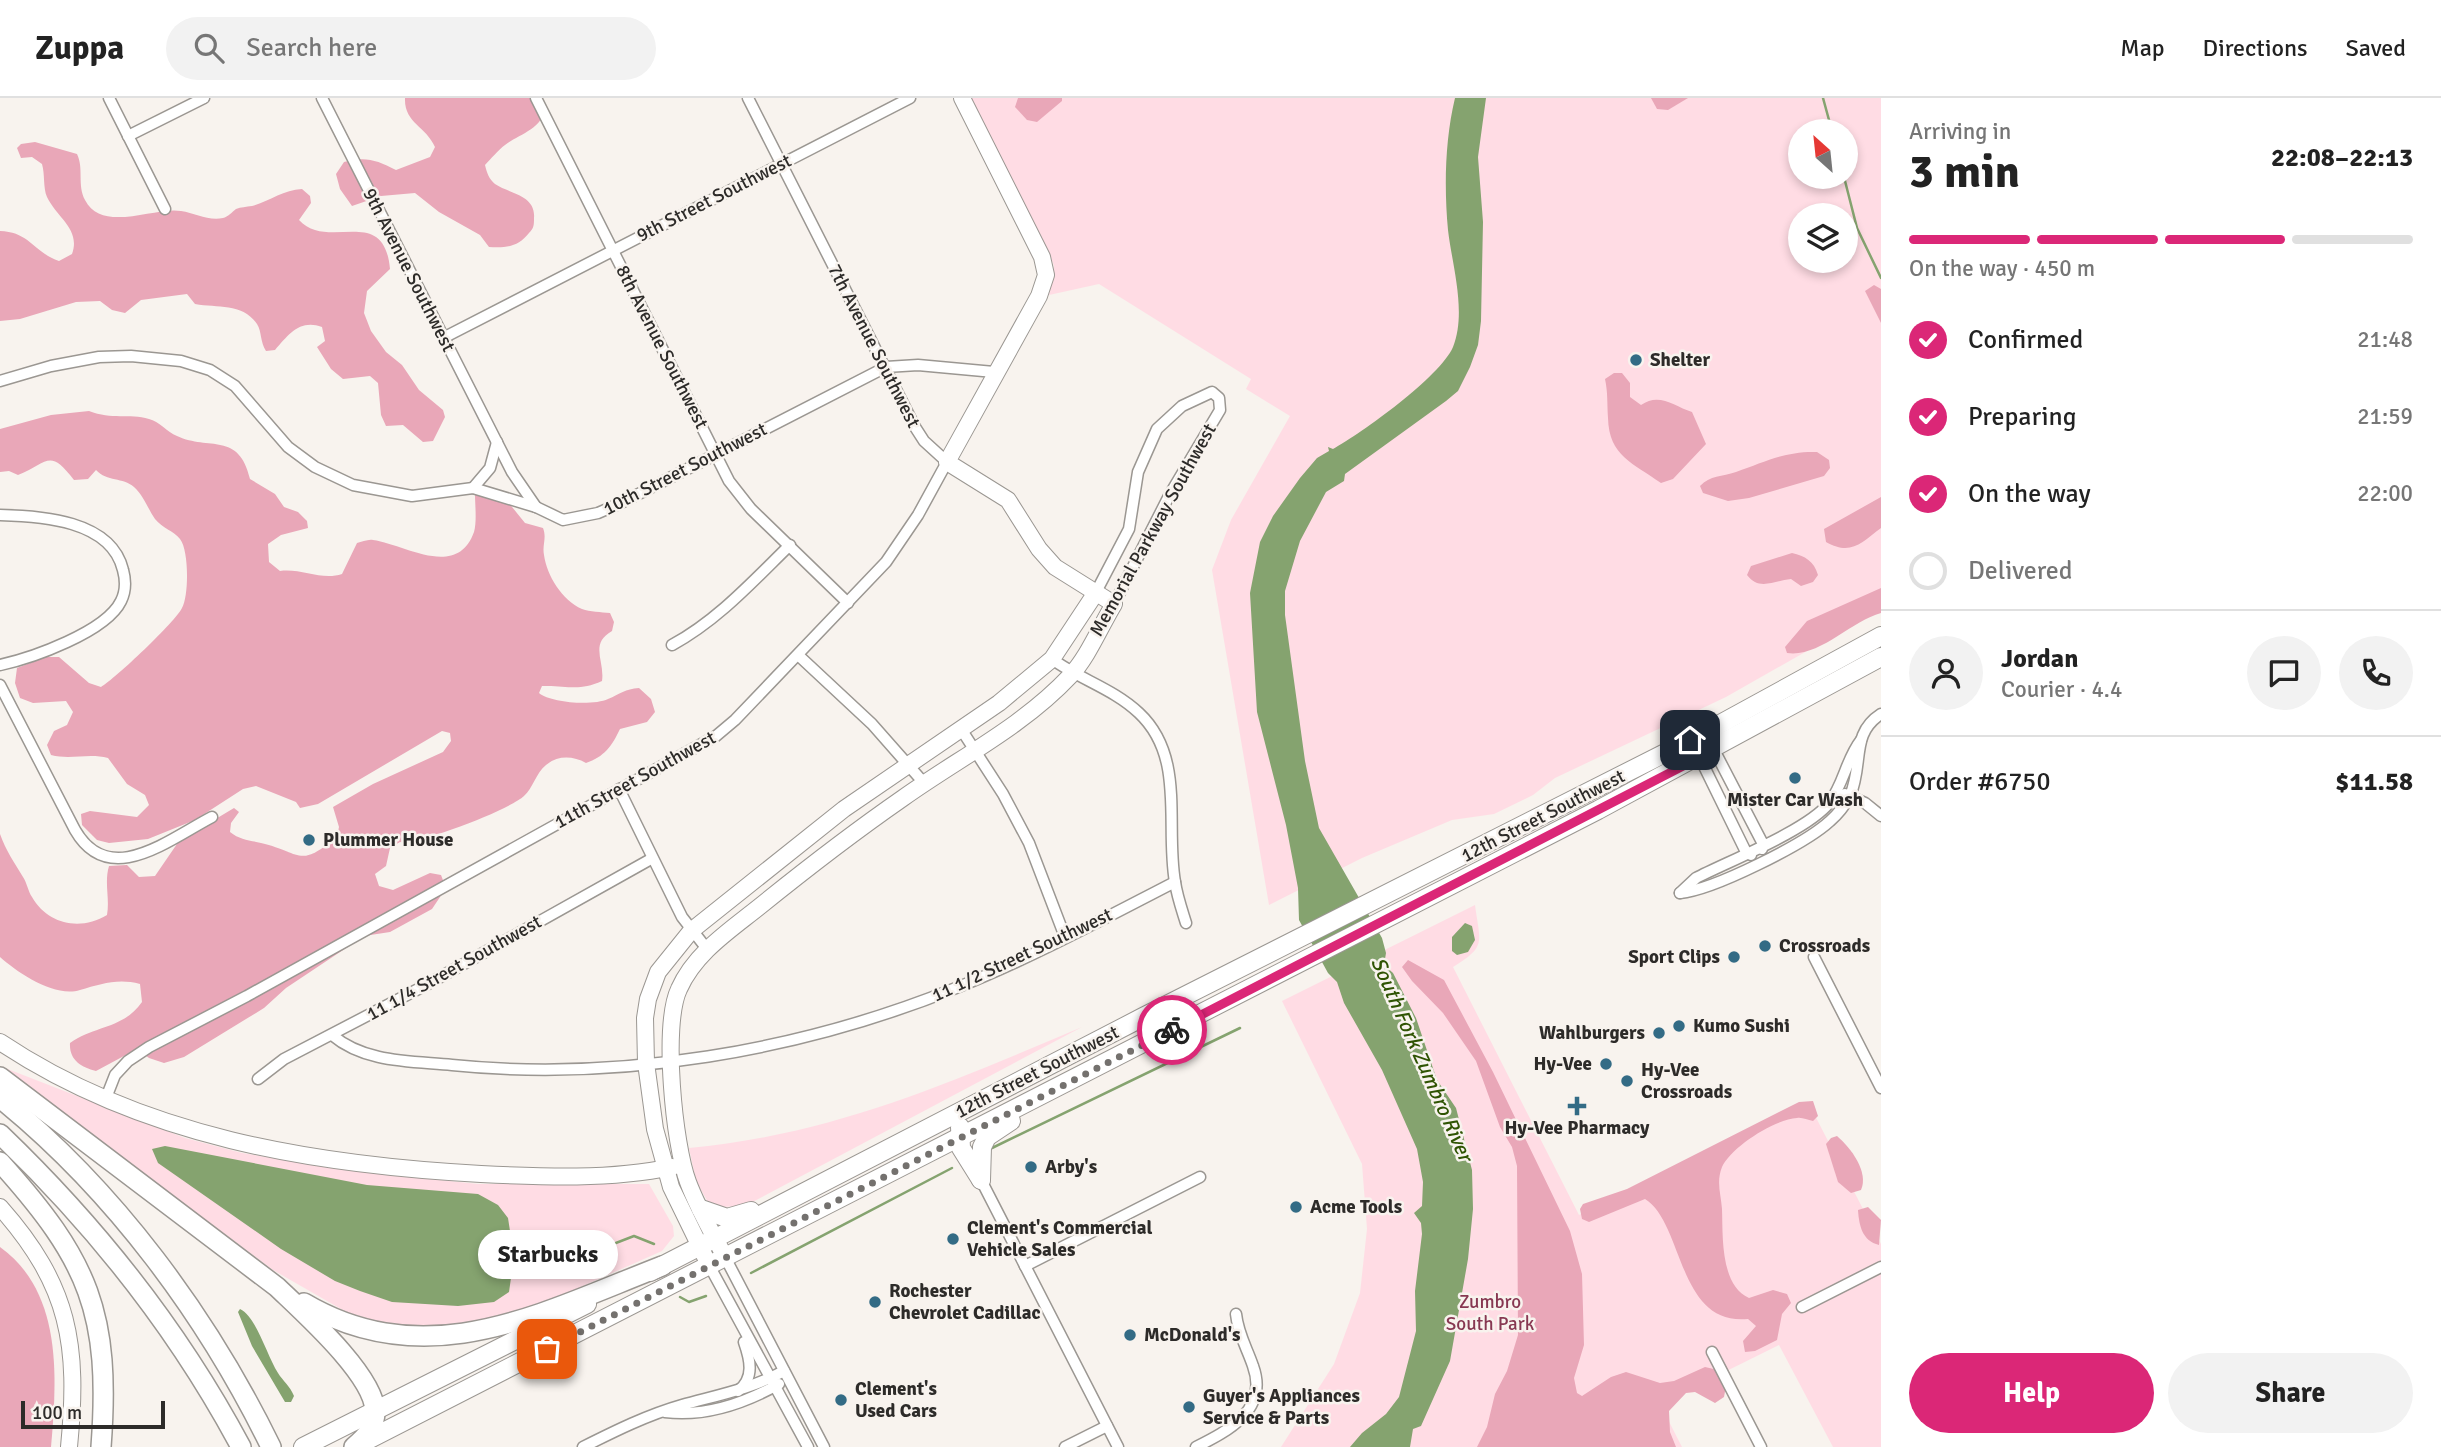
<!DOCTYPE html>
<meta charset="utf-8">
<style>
body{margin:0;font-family:Signika,sans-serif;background:#f2f2f2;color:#222;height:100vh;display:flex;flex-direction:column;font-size:26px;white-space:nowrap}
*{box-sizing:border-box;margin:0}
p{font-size:23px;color:#767676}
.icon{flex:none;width:38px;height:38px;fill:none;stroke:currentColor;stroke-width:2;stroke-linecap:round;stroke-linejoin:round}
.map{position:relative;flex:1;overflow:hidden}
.sheet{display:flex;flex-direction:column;background:#fff;width:560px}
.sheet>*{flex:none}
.needle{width:46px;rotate:333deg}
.fabs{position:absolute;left:1788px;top:21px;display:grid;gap:14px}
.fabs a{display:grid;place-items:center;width:70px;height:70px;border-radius:50%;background:#fff;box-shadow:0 4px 10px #0003;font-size:35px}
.scale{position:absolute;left:21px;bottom:18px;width:144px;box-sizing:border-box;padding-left:7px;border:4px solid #2d2b29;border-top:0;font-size:19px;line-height:24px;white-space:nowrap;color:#2d2b29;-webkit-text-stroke:5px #f8f3ee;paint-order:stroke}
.pin{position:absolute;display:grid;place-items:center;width:60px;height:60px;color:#fff;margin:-30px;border-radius:14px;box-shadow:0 4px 10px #0006}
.courier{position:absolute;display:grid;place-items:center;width:70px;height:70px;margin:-35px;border:5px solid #db2777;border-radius:50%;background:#fff;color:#222;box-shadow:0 2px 9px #0007}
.bubble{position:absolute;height:49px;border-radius:24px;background:#fff;box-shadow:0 4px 10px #0003;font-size:23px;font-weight:700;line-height:49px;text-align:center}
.summary em{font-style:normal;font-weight:700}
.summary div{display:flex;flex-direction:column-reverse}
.summary{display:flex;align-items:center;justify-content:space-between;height:119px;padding:0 28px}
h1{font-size:46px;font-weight:700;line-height:52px}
.bar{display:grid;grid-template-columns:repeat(4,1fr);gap:10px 7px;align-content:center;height:84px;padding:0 28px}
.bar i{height:9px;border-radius:5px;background:#e0e0e0}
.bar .selected{background:#db2777}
.bar p{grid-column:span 4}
.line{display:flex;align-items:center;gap:18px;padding:0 28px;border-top:2px solid #e0e0e0}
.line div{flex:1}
.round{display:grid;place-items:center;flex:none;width:74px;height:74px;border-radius:37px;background:#f2f2f2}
ol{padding:0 28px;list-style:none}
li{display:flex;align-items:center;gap:21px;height:77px}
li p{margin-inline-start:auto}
li .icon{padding:7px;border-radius:50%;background:#db2777;color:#fff;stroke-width:4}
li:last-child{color:#767676}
li i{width:38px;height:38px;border:4px solid #e0e0e0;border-radius:50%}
.action{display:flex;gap:14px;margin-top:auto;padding:14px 28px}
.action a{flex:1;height:80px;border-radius:42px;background:#db2777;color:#fff;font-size:28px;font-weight:700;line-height:80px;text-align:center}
.action a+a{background:#f2f2f2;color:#222}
header{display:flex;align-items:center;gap:42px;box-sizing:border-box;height:98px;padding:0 35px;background:#fff;border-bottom:2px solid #e0e0e0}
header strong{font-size:33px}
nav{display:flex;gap:38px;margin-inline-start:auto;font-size:24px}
.search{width:490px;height:63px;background:#f2f2f2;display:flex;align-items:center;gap:18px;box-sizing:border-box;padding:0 24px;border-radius:38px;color:#767676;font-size:26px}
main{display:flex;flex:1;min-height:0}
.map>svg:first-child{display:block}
</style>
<header>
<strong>Zuppa</strong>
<div class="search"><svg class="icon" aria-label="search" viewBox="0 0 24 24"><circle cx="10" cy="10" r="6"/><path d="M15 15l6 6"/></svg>Search here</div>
<nav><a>Map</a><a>Directions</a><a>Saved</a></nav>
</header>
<main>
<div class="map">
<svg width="1881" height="1349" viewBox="0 0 1881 1349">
<rect width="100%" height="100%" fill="#f8f3ee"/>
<g fill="#ffdce4" fill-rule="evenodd">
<path d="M970,0h911v511l-155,88 -171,81 -22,17 -39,19 -42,6 -90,38 -93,47 -57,-335 19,-50 59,-104 -44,-27 5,-10 -152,-95 -50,11 5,-29 -5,-14zM1801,33h45v46h-45zM1801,117h45v46h-45z"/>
<path d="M1475,807c5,38 12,41 -22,62l126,248 229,-113 73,142v203h-48l-54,-102 -119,59 22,43h-401l53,-83 26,-71 7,-64 -5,-65 -80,-163z"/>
<path d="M1082,929l-337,179 -26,1 -10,-3 -13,-23 -7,-33c143,-13 263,-66 393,-121z"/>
<path d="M0,968l185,72 57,15 112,18 124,13h171l24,42 1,10 -12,15 -138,61 -38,8 -50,8 -48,-4 -40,-11 -75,-43z"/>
</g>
<g fill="#e9a7b8">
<path d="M405,0h137c11,28 -23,36 -37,47 -7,5 -14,14 -20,20 2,8 4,14 10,19 15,10 41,11 39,34 0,7 0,10 -5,15 -11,14 -23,15 -40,14l-9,-12 -41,-23 -24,-19 -34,3 -29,10 -12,-17 -4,-15 8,-12c21,-6 33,-2 52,8l34,-13 5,-10c-9,-21 -31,-24 -30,-49z"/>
<path d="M1018,0h44v3l-25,21 -10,-2 -12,-13z"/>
<path d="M1651,0h37l-20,12 -11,-1z"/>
<path d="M35,44l42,12c7,14 0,31 8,46 17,34 71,6 96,11 14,2 27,10 42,7 5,-1 9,-6 13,-9 5,-2 10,-2 16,-3 18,-5 31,-16 50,-17l8,7 1,7 -12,17c29,32 85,-17 91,49l-23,22 -3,22 7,18 15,21 16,13 17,25 24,20 2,7 -12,24 -10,1 -20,-17 -17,1 -5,-11 -3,-32 -8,-7 -27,3 -12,-10 -14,-22 8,-6 -3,-14c-22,-8 -33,7 -47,23l-9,1c-6,-9 -4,-19 -9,-27 -14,-21 -39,-16 -62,-20l-8,-10 -46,6 -16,13 -13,-3 -12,-9 -24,1 -56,17 -20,2v-90c30,1 33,21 59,30l13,-7c9,-25 -15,-36 -25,-57 -4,-9 -2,-23 -5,-33l-10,-7 -11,1 -4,-10 4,-4z"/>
<path d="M1874,187l7,4v34l-16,-32z"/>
<path d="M1614,275h8l8,10v14l11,8c18,-13 33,1 51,7l14,32 -33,35 -12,4c-28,-20 -52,-27 -53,-65 -1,-15 0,-25 -3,-39z"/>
<path d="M89,313c23,9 40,2 60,8 10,2 18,13 28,17 32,15 62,-5 73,43l25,15 9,13 14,5 9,9 1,7 -27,7 -13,9 1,18 11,9c21,-3 42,10 62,3l15,-31c5,-1 11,-4 16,-3 31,4 84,40 101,-8 3,-11 1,-27 1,-38l33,8 17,21 18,5c4,10 -1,17 1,27 3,21 18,45 38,54 8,3 19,3 28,4l4,9 -2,9c-23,13 -7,30 -10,50 -24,11 -35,4 -60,5l-3,7c12,10 54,13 69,6 12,-5 17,-10 31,-11l12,11 4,13 -8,10 -27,7c-8,17 -16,28 -34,34 -13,-7 -28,-8 -40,2 -10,8 -13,23 -22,31 -15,14 -106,49 -124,46l-10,6 -4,18 -11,8 4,12 14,4 37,-17 11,2 5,13 -14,21 -42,23 -26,4 -78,52 -22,20 -80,49 -20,6 -15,-5 -12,-9 -41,22c-15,-4 -27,-11 -26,-28 26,-18 53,-14 72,-41l-2,-18c-22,-6 -39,0 -60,6 -25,8 -62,-17 -80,-33v-123c6,17 14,28 23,43 4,6 5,14 9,20 16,28 49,34 75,18 3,-17 -3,-32 2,-49l18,-1 12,12 16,-1 24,-35 55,-33 5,4 -8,11 -1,9c10,8 19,8 31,11 40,9 38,27 76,-7l2,-9 -6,-20 40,-23 70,-32 8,-11 -1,-8 -8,-2 -124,73 -18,4 -4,-6 -40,-16 -13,3 -48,31 -47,19 -39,4 -12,-3 -15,-15 -1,-11 9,-3 47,6 12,-12 -4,-10 -18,-11 -19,-26c-19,-5 -38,2 -57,-3l-4,-10 7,-14 13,-6 6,-13 -7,-11 -33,2 -13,-5 -5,-15 2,-15 29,-11h13l30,26 12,4c14,-8 75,-66 81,-79 7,-12 7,-58 -2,-69 -6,-8 -18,-11 -25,-20 -7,-10 -11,-23 -21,-32 -11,-10 -27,-5 -38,-17l-8,9 -14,1c-25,-33 -26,-17 -56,-5l-9,-4 -9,1v-43l51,-14z"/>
<path d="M1817,354l12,8 1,8 -6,8 -75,22 -21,3 -25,-8 -3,-7c10,-11 22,-9 36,-14 29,-10 49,-21 81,-20z"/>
<path d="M1881,399v31c-20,15 -30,28 -55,14l-2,-13z"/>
<path d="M1792,455c13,3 22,8 26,22l-5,7 -12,4 -10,-7c-18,2 -32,12 -44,-4l4,-9z"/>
<path d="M1881,490v25c-30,8 -62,45 -94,40l-2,-6 22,-26z"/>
<path d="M1408,862l36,20 49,92 77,159 12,43 2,71 -10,33 3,15 5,3 29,-19 15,-5 34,11 14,-2 31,-14 13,3 8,16 -2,11 -9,6 -20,-11 -9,1 -17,18 1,21 6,15h-199l10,-20 8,-33 12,-23 11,-36 -1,-169 -5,-19 -12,-20 -24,-66 -33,-48 -31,-32 -10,-14z"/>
<path d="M1813,1003l5,15 -5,5c-6,-1 -11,-4 -16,-3 -22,1 -66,29 -75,49 -6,15 -1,27 0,42 1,27 -2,76 27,89l24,-8 14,4 4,9 -9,11 -5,26 -22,11 -10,1 -2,-11 13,-15 -8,-7c-71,7 -64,-96 -103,-120l-56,23 -7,-3 -2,-10 3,-5 44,-15 172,-87z"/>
<path d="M1837,1038c14,12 32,36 24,54l-10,3 -13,-11 -12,-38 5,-6z"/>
<path d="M1868,1109l13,13 -2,25c-17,-4 -20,-20 -21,-35z"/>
<path d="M0,1149c63,45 57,132 51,200h-51z"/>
</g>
<g fill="#85a36f">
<path d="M1455,0h31l-8,59 5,65 -2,99 -3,24 -8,22 -12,24 -12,10 -101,73 -1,7 -18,11 -26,49 -15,50v24l20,146 14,67 63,110 4,15 -2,12 9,8 23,45 21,62 19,28 16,62 1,39 -5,50 -18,102 -29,65 -8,3 -3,18h-60l12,-14 24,-19 13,-17 17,-66 -1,-40 7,-57 -1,-11 -7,-10 8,-7 1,-24 -6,-33 -35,-79 -38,-67 -7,-21 -9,-9 -29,-53 -1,-32 -12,-63 -29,-113 -7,-119 10,-51 13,-26 27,-38 17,-20 12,-7 -1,-4 5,2c29,-16 107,-72 120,-102 14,-35 -1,-82 -5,-117 -4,-42 -3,-91 7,-132z"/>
<path d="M1465,825l7,3 3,14 -7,12 -11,3 -5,-4v-14z"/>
<path d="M165,1048l202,39 111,9 20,11 10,13 6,39 -5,35 -15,10 -36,4 -66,-4 -32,-11 -25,-10 -54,-32 -123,-86 -6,-14z"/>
<path d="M240,1211c16,7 27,47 38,64 5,8 12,13 16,23l-3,6h-6l-33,-56 -14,-34z"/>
</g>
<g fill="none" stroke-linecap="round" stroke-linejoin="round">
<g stroke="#85a36f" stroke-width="2.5">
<path d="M1823,0l9,33"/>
<path d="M1844,79l13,51 24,50"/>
<path d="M992,1050l248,-120"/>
<path d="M751,1175l201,-105"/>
<path d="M533,1177l101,-39 20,8"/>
<path d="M680,1199l9,5 17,-6"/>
</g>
<g stroke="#9b9792" stroke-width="13">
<g id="street">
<path d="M109,0l56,111"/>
<path d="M322,0l190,374 24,35"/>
<path d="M536,0l193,383 22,28 97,94"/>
<path d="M128,38l76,-38"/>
<path d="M443,240l467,-240"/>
<path d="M0,283l51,-15 48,-9 32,-1 50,5 29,9 25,16 53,61 27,20 38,18 59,11 61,-8 63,19 27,13 35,-7 23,-10 265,-136 32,-2 76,7"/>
<path d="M473,390l17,-20 7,-26"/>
<path d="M0,417c41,1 111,5 123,55 3,11 3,21 -2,31 -15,31 -89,57 -121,64"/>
<path d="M1095,496l34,-65 9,-57 19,-43 25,-23 30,-14 7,6 1,12 -50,84 -56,110"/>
<path d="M672,547c46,-25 81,-64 118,-100"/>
<path d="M798,557l74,69 52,59"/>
<path d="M1052,561c27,20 62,30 87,54 47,44 26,112 36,169 2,14 7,28 11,41"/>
<path d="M0,587l75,145c34,59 93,10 137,-13"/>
<path d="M961,631l42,65 26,49 36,94"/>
<path d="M1711,646l52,100 -1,5"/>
<path d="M1697,654l49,100 5,3"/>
<path d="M619,691l63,128 25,32"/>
<path d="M1845,696l20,9 16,13"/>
<path d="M1680,795c33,-3 125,-49 150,-72 8,-7 15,-16 20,-25 14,-33 0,-62 31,-82"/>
<path d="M1680,795l16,-15c33,-17 112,-48 133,-75 15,-19 17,-44 32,-63"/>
<path d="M1814,859l67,131"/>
<path d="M332,937c33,28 79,26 120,30 167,17 348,-14 504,-77 75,-30 147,-69 219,-106"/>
<path d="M258,981l26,-20 142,-74 225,-126"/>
<path d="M106,1000l9,-23 13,-14 21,-14 98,-51 469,-260 19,-16 151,-158 32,-47 29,-53 -23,-21 -9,-14 -167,-329"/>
<path d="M981,1082l137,267"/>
<path d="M726,1161l98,188"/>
<path d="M1025,1168l175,-89"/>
<path d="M710,1169l98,180"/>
<path d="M1802,1209l79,-40"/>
<path d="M1712,1254l49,95"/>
<path d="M738,1293c17,-13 12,-32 6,-49"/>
<path d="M665,1314c39,5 80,-9 114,-28"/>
<path d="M583,1349c32,-16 64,-32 99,-42 36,-10 69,-16 102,-34"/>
<path d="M1065,1349l42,-21"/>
<path d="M1196,1349c32,-16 73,-37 57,-81 -6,-18 -15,-32 -17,-52"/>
</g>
</g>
<g stroke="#9b9792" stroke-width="18">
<g id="secondary">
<path d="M0,944c142,95 314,123 481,132 63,3 129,6 191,-7"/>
<path d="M0,1109c70,79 79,138 69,240"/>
<path d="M726,1161c-13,-25 -28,-50 -38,-77 -14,-37 -26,-157 -9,-193 16,-36 50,-58 80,-82 47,-38 95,-75 144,-109 56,-40 119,-71 167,-122 18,-19 30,-49 44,-72l-59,-37 -16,-18 -31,-49 -61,-38 92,-166 7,-21 -4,-18 -80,-159"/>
<path d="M710,1169l-39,-80 -16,-58 -9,-66 -1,-45 3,-19 10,-27 33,-41 153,-122 155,-106 53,-44 43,-65"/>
</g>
</g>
<g stroke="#9b9792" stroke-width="20">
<g id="primary">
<path d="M960,1029l1,21 20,32"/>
<path d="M981,1082l1,-33 5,-10 24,-16"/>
<path d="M701,1111l26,9 24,-7"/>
<path d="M650,1174l493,-255 548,-277 190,-104"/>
<path d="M358,1347l1240,-635 283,-153"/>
<path d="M303,1349l284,-143"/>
</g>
</g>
<g stroke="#9b9792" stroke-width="22">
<g id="highway">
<path d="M0,979l277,210c26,25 97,88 98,124 0,17 -9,26 -21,36"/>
<path d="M0,1000c114,92 207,218 271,349"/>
<path d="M0,1036c97,93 178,195 241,313"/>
<path d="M0,1064c89,99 111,151 101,285"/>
<path d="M304,1205c124,73 239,9 358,-37"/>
</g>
</g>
<use href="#street" stroke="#fff" stroke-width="10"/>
<use href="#secondary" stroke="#fff" stroke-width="16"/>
<use href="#primary" stroke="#fff" stroke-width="18"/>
<use href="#highway" stroke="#fff" stroke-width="19"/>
</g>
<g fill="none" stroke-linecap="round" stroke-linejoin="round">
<path stroke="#74716e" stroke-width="7" stroke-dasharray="0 12.6" d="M547,1251l625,-319"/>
<path stroke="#db2777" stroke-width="9" d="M1172,932l542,-280 -9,-17 -15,7"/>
</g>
<g fill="#336b85" stroke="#f8f3ee" stroke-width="2.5">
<circle cx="1636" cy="262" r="7"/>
<circle cx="1795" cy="680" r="7"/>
<circle cx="309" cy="742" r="7"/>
<circle cx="1765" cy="848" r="7"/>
<circle cx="1734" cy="859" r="7"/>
<circle cx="1679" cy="928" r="7"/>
<circle cx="1659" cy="935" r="7"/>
<circle cx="1606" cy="966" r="7"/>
<circle cx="1627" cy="983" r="7"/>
<path d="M1573.5 997.5h7v7h7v7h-7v7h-7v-7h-7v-7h7z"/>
<circle cx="1031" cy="1069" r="7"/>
<circle cx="1296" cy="1109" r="7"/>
<circle cx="953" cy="1141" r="7"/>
<circle cx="875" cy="1204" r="7"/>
<circle cx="1130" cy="1237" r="7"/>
<circle cx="841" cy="1302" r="7"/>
<circle cx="1189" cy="1309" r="7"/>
</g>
<g text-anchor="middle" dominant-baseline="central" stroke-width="5" stroke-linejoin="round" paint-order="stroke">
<g font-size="19" fill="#2d2b29" stroke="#f8f3ee">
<text transform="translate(714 100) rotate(-27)">9th Street Southwest</text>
<text transform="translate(409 172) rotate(63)">9th Avenue Southwest</text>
<text transform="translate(874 248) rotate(63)">7th Avenue Southwest</text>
<text transform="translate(662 249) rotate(63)">8th Avenue Southwest</text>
<text transform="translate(685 371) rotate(-27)">10th Street Southwest</text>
<text transform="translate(1153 432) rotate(-61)">Memorial Parkway Southwest</text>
<text transform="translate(635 682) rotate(-29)">11th Street Southwest</text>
<text transform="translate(1543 718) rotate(-27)">12th Street Southwest</text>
<text transform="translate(1022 857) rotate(-25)">11 1/2 Street Southwest</text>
<text transform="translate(454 870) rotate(-29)">11 1/4 Street Southwest</text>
<text transform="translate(1037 974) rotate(-27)">12th Street Southwest</text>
</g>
<g font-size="19" font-weight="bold" fill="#2d2b29" stroke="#f8f3ee" text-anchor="start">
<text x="1650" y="262">Shelter</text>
<text x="1795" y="702" text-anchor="middle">Mister Car Wash</text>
<text x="323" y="742">Plummer House</text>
<text x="1779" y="848">Crossroads</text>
<text x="1720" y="859" text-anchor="end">Sport Clips</text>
<text x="1693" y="928">Kumo Sushi</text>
<text x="1645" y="935" text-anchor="end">Wahlburgers</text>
<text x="1592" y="966" text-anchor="end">Hy-Vee</text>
<text x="1641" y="972">Hy-Vee<tspan x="1641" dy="22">Crossroads</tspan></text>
<text x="1577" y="1030" text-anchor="middle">Hy-Vee Pharmacy</text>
<text x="1045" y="1069">Arby's</text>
<text x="1310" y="1109">Acme Tools</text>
<text x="967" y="1130">Clement's Commercial<tspan x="967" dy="22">Vehicle Sales</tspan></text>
<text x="889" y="1193">Rochester<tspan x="889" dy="22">Chevrolet Cadillac</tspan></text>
<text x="1144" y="1237">McDonald's</text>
<text x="855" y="1291">Clement's<tspan x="855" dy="22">Used Cars</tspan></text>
<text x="1203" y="1298">Guyer's Appliances<tspan x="1203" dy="22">Service &amp; Parts</tspan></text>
</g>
<g font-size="19" fill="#873852" stroke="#f8f3ee">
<text x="1490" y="1204">Zumbro<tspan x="1490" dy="22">South Park</tspan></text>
</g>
<g font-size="21" font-style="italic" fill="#2f5403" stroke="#f8f3ee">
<text transform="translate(1422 961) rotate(66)">South Fork Zumbro River</text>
</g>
</g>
</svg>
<div class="fabs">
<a><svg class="needle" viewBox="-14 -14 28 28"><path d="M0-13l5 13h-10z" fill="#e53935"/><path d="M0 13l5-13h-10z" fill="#767676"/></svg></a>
<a><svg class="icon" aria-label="layers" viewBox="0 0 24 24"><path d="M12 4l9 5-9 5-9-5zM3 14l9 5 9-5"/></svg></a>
</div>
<div class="scale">100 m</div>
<div class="pin" style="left:547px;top:1251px;background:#ea580c"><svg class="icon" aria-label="bag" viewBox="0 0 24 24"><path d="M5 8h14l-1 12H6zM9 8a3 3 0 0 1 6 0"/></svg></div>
<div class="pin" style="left:1690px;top:642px;background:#1f2937"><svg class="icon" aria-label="home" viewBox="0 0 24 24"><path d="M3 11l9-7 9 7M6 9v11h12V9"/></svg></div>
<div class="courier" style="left:1172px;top:932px"><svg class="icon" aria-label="bike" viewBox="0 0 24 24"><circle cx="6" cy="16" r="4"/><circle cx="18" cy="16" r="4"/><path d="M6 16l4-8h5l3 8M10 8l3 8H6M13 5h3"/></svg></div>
<div class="bubble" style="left:478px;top:1132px;width:140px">Starbucks</div>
</div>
<section class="sheet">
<div class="summary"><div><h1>3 min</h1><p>Arriving in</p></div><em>22:08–22:13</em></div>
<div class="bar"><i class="selected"></i><i class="selected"></i><i class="selected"></i><i></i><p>On the way · 450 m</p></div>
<ol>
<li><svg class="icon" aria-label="check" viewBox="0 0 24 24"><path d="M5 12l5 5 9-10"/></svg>Confirmed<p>21:48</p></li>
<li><svg class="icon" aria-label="check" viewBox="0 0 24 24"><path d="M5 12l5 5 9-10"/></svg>Preparing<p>21:59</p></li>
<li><svg class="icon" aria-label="check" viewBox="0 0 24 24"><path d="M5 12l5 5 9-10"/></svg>On the way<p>22:00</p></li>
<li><i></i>Delivered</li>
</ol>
<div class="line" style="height:126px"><a class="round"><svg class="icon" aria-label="person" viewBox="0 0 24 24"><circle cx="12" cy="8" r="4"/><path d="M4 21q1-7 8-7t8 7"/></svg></a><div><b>Jordan</b><p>Courier · 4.4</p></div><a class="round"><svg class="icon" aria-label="chat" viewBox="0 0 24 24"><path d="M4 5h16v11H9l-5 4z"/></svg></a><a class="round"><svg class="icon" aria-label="phone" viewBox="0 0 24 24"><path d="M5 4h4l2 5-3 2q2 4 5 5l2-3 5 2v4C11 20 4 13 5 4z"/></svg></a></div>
<div class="line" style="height:91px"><div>Order #6750</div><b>$11.58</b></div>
<div class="action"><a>Help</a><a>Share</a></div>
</section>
</main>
